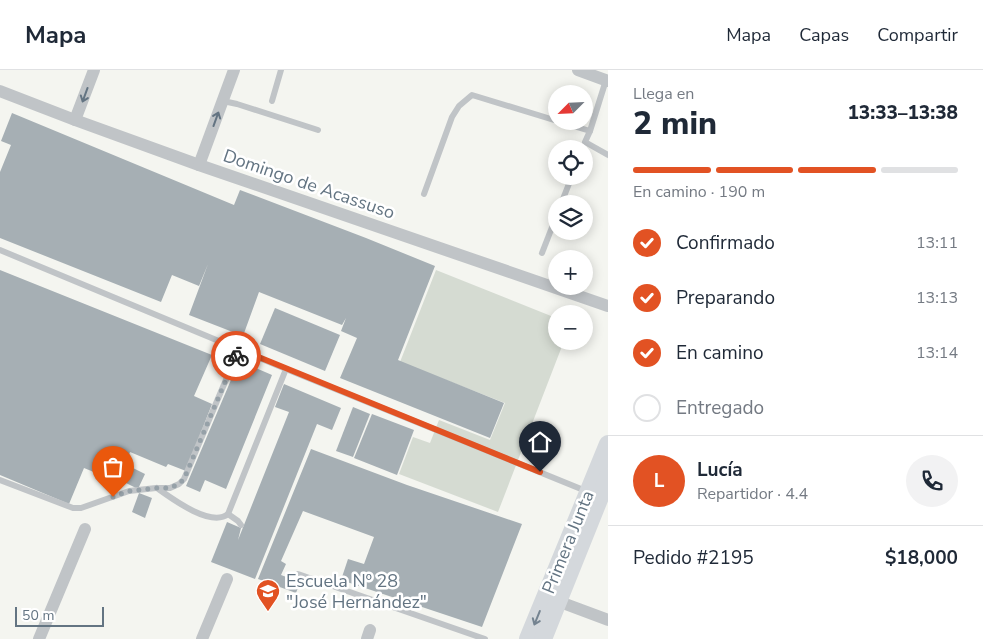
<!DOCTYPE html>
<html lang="es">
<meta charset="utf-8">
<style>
body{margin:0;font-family:"Nunito Sans",sans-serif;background:#f2f2f3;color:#1f2937;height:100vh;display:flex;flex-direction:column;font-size:19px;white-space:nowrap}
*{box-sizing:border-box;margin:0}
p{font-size:16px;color:#747a83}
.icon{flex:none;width:28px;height:28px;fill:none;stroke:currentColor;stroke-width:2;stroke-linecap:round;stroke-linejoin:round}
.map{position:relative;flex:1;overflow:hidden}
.panel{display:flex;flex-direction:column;background:#fff;width:375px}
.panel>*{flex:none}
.needle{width:32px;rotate:246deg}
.controls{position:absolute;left:548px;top:15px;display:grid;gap:10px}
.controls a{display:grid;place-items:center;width:45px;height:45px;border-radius:50%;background:#fff;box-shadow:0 2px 12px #0003;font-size:25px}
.scale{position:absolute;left:15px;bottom:12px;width:89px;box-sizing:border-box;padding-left:5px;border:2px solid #637482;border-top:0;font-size:14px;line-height:18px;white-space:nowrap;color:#637482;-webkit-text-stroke:4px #fff;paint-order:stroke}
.pin{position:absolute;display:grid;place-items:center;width:42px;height:42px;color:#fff;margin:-51px -21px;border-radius:50% 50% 50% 0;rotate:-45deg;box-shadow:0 0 5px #0007}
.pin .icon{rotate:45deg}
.courier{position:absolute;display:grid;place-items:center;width:50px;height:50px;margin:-25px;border:4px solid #e25223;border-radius:50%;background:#fff;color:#222;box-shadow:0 1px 6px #0007}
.overview em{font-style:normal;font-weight:800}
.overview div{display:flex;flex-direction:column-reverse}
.overview{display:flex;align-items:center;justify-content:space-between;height:85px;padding:0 25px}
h1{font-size:32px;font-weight:800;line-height:38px}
.bar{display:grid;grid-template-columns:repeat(4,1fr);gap:8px 5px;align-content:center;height:60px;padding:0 25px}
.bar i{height:6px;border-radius:4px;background:#e0e1e3}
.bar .selected{background:#e25223}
.bar p{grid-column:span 4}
.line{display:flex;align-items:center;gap:12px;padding:0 25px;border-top:1px solid #e0e1e3}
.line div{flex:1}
.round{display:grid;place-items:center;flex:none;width:52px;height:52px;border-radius:26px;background:#f2f2f3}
ol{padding:0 25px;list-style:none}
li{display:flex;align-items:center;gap:15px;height:55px}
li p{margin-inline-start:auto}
li .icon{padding:5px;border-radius:50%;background:#e25223;color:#fff;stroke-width:4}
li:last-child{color:#747a83}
li i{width:28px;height:28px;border:2px solid #e0e1e3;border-radius:50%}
header{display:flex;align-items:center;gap:30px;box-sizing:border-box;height:70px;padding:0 25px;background:#fff;border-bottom:1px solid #e0e1e3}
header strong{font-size:24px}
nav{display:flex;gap:28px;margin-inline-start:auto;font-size:18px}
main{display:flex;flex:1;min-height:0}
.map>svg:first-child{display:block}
</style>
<header>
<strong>Mapa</strong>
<nav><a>Mapa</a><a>Capas</a><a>Compartir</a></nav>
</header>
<main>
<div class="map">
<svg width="608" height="569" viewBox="0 0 608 569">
<rect width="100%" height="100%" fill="#f4f5f0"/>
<path fill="#d5dbd2" d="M436,200l120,48v23h8l-66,171 -99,-38 14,-37 17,6 9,-23 51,20 15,-37 -105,-41z"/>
<g fill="#a6afb4">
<path d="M12,43l222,92 6,-15 126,48 69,28 -37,94 106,43 -14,35 -150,-60 17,-40 -16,-7 5,-13 -4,7 -83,-33 -16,44 -54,-21 19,-51 -9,22 -27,-11 -11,27 -161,-64v-66l11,-27 -10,-4z"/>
<path d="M0,200l212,85 -18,41 18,8 -26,67 -18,-7 -2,3 -36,-15 -2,6 -13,-4 -9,23 -22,-9 -15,36 -69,-29z"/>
<path d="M275,238l65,27 -15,36 -65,-27z"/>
<path d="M239,291l33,14 -46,114 -21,-9 -5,12 -14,-6z"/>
<path d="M284,314l57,24 -9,22 -15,-6 -62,155 -44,-17 16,-40 14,6 -3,12 51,-128 -14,-5z"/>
<path d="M353,337l17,7 -17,43 -17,-6z"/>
<path d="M372,344l42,16 -17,45 -43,-17z"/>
<path d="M311,379l96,36 115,39 -40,103 -141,-47 7,-21 16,5 10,-27 -71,-26 -22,50 5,3 -5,11 19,7 -4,11 -38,-14z"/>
<path d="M127,395l18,9 -7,15 -18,-9z"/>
<path d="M139,423l13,5 -7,20 -13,-6z"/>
</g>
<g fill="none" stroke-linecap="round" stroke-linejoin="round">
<g stroke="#c0c4c7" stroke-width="6">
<path d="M223,31l14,3 81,26"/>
<path d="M272,31l9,-31"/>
<path d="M590,61l-5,11 23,13"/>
<path d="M424,124l28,-77 7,-11 13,-11 118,36 16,-51"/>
<path d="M561,134l11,-28"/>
<path d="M0,180l286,119 300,122"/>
<path d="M542,183l14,-36"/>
<path d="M0,410l73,28h8l48,-17 27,-3h14l9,-4 5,-5 55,-130"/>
<path d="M157,418c14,10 54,40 71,26l58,-145"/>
<path d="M228,444l10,7 3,4"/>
<path d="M298,504l187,65"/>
</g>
<g stroke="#c0c4c7" stroke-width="12">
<path d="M578,0l30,11"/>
<path d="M0,21l75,29 124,45 409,141"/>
<path d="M75,50l19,-50"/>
<path d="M199,95l35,-95"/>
<path d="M552,529l56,21"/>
<path d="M39,569l46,-110"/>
<path d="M202,569l25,-60"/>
<path d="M367,569l3,-9"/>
</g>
<g stroke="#d4d8dc" stroke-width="18">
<path d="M528,569l80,-195"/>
<path d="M543,569l65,-162"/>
</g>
</g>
<defs><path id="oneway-shaft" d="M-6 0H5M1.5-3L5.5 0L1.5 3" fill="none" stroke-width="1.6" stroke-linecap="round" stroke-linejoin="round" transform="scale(1.25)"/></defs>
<g stroke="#637482">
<use href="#oneway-shaft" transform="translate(85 25) rotate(110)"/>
<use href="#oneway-shaft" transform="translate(216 49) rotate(-70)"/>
</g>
<use stroke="#748390" href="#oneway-shaft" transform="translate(537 548) rotate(112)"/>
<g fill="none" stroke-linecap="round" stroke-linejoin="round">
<path stroke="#96a1a8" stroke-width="5" stroke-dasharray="0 9" d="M113,427l16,-6 27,-3h14l9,-4 5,-5 52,-123"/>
<path stroke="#e25223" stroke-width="6" d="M236,286l3,-7 301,123"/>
</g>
<defs>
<g id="school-pin" transform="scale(1.25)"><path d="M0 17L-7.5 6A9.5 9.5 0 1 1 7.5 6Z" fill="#e25223" stroke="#fff"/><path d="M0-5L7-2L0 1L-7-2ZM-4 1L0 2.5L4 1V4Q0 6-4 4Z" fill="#fff"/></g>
</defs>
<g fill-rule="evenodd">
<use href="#school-pin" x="268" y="521"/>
</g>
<g text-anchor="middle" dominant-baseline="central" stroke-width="5" stroke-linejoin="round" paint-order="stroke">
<g font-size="18" fill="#637482" stroke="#fff">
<text transform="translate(309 114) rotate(19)">Domingo de Acassuso</text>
<text transform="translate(568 472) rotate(-68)">Primera Junta</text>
</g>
<g font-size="18" fill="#637482" stroke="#fff" text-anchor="start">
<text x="286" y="511">Escuela Nº 28<tspan x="286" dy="21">"José Hernández"</tspan></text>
</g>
</g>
</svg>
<div class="controls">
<a><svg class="needle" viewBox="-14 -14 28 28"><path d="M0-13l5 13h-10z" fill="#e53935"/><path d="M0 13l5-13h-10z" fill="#747a83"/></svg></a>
<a><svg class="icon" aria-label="locate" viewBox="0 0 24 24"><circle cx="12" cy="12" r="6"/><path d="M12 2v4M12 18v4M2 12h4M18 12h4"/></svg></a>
<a><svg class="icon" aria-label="layers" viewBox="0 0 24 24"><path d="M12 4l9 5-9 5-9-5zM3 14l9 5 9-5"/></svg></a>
<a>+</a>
<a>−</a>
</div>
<div class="scale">50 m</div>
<div class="pin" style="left:113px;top:427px;background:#ea580c"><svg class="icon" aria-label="bag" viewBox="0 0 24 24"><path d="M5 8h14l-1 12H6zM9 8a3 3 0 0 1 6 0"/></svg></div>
<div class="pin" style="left:540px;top:402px;background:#1f2937"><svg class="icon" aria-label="home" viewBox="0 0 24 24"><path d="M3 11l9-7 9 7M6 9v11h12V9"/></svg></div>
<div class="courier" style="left:236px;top:286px"><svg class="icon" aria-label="bike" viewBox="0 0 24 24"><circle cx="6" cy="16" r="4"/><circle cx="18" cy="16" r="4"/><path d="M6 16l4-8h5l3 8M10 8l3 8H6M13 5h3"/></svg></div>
</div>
<section class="panel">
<div class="overview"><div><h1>2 min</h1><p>Llega en</p></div><em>13:33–13:38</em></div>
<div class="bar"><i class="selected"></i><i class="selected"></i><i class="selected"></i><i></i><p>En camino · 190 m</p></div>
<ol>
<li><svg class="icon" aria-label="check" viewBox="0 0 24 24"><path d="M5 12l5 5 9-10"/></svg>Confirmado<p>13:11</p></li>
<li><svg class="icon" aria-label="check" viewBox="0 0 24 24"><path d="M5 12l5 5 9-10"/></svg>Preparando<p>13:13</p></li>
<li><svg class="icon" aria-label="check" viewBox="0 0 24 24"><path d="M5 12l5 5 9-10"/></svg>En camino<p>13:14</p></li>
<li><i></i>Entregado</li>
</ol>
<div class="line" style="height:90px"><b class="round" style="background:#e25223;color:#fff">L</b><div><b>Lucía</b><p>Repartidor · 4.4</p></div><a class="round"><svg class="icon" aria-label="phone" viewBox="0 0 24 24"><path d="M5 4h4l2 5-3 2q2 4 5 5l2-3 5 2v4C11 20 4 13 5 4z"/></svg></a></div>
<div class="line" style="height:65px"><div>Pedido #2195</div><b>$18,000</b></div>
</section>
</main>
